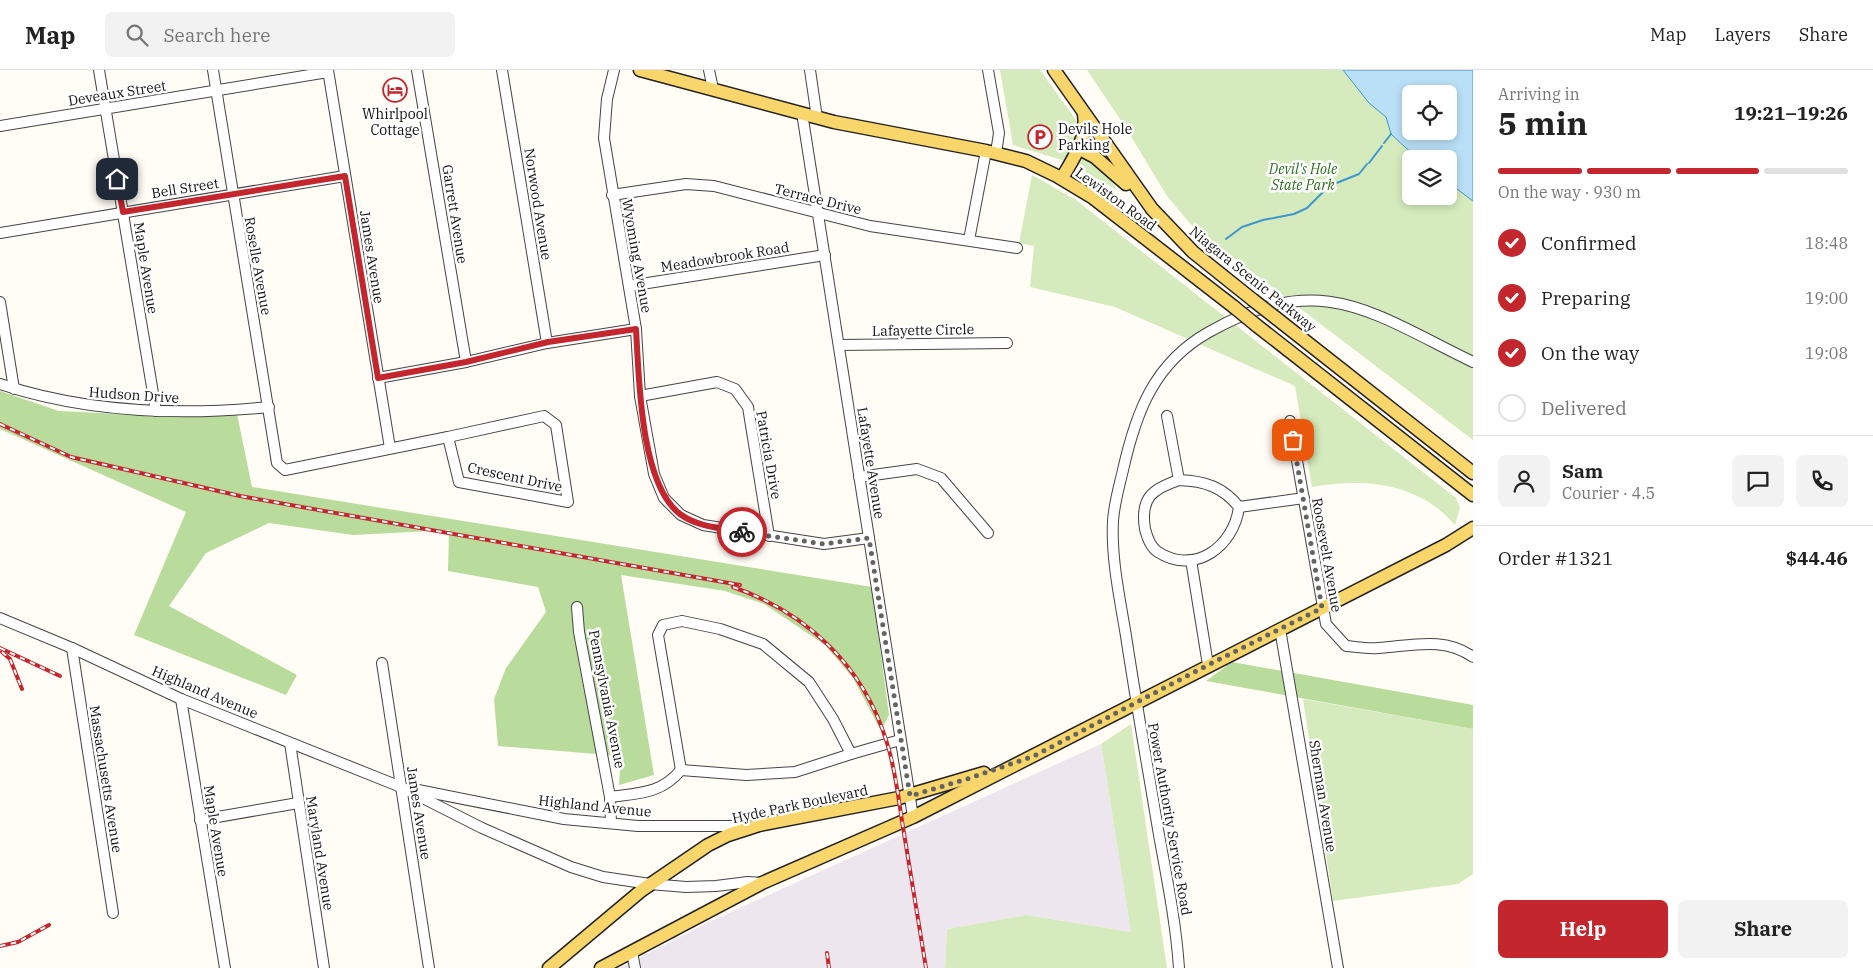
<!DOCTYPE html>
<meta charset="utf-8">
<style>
body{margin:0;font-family:"IBM Plex Serif",serif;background:#f2f2f2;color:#222;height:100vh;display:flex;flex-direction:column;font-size:19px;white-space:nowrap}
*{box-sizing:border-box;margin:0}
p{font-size:16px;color:#767676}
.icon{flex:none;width:28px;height:28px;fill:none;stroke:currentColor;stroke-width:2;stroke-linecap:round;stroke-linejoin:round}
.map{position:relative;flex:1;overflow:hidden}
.panel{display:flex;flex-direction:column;background:#fff;width:400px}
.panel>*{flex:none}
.tools{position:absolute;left:1402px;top:15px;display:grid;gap:10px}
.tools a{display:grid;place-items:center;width:55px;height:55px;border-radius:8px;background:#fff;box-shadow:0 2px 8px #0003;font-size:25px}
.pin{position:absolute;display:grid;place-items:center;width:42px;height:42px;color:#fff;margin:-21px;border-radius:10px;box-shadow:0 2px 8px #0006}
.courier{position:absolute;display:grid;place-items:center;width:50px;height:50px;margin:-25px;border:4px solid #c4262e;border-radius:50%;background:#fff;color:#222;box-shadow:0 1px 6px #0007}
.head em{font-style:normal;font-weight:700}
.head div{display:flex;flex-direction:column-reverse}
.head{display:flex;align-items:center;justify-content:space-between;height:85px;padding:0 25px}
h1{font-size:32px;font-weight:700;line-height:38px}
.bar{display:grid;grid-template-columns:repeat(4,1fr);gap:8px 5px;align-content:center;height:60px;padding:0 25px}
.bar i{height:6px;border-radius:4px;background:#e0e0e0}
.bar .active{background:#c4262e}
.bar p{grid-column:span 4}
.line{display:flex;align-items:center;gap:12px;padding:0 25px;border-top:1px solid #e0e0e0}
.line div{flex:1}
.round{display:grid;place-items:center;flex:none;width:52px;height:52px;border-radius:8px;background:#f2f2f2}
ol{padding:0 25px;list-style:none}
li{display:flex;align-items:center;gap:15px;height:55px}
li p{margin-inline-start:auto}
li .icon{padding:5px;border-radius:50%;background:#c4262e;color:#fff;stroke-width:4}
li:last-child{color:#767676}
li i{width:28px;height:28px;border:2px solid #e0e0e0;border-radius:50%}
.action{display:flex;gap:10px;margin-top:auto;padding:10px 25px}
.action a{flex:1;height:58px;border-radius:8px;background:#c4262e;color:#fff;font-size:20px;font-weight:700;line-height:58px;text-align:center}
.action a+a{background:#f2f2f2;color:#222}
header{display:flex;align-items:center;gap:30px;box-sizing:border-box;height:70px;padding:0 25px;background:#fff;border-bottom:1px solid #e0e0e0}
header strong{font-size:24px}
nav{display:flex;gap:28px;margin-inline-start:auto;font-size:18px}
.search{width:350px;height:45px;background:#f2f2f2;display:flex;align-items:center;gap:12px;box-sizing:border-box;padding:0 18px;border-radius:8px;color:#767676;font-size:19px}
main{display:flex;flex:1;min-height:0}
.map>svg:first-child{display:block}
</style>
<header>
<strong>Map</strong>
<div class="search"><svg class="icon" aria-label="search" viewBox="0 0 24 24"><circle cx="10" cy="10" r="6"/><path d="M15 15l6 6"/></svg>Search here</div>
<nav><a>Map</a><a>Layers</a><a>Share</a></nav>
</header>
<main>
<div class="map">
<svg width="1473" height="898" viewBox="0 0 1473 898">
<rect width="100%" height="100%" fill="#fffdf5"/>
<path fill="#eee6ef" d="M1101,674l30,188 -105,-17 -79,14 -2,39h-326l88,-45z"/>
<g fill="#d5ebbd">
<path d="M1000,0h40l41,57 36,63 -49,-28 -55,-17z"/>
<path d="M1087,0h267l67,89h-10v37h38v-14l24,18v240l-280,-213 -26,-31 -43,-71z"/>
<path d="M1032,105l44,25 380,298 4,10 -5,17c-37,-43 -91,-47 -143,-38l-17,-101 -180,-79 -85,-20 4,-41 -15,-3z"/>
<path d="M1303,629l170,30v145l-15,10 -125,17z"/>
<path d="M1131,654l36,244h-222l2,-39 79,-14 105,17 -30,-188z"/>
</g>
<g fill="#b9dc9c">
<path d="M0,321l59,20 123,6 55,-3 15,73 620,100 17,128 -8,16 -28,-53 -28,-33 -61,-41 -39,-13 -104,-16 33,200 -35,10 2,-29 -123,-10 -4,-47 12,-31 40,-56 -8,-25 -90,-16 1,-41 -96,5 -84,-12 -63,30 -37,53 128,69 -11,20 -152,-60 52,-123 -186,-83z"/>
<path d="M1232,592l241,43v24l-267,-48z"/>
</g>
<path fill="#b9e0f7" stroke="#3f96cf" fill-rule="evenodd" d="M1343,0h130v131l-24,-18v-24h-31l-27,-25 -5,-17 -17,-14zM1411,24h38v37h-38z"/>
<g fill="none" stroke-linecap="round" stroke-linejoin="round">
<g stroke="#3f96cf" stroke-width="2">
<path d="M1384,73l7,-9"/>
<path d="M1369,93l13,-17"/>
<path d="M1226,169l16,-12 21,-7 31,-6 13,-6 22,-22 30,-12 8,-10"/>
</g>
<g stroke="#444" stroke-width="12">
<g id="minor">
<path d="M99,0l57,341"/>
<path d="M213,0l64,393 8,7 163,-33"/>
<path d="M328,0l62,378"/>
<path d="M417,0l49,292"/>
<path d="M502,0l45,273"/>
<path d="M614,0l-7,29 -3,39 32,191 4,67 14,78 10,24 17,17 22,10 121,19 45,-6"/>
<path d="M709,0l4,19"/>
<path d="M810,0l7,48"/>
<path d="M988,0l11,63 -3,20"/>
<path d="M802,43l111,704"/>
<path d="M0,56l328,-54"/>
<path d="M612,125l74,-11 28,2 156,40 147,22"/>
<path d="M0,163l345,-57"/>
<path d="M969,170l17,-89"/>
<path d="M629,216l196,-31"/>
<path d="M0,232l14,87"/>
<path d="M839,275l168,-2"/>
<path d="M378,308l88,-16 81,-19 89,-14"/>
<path d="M0,314c87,29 178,32 269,23"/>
<path d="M640,326l77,-14 18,7 13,18 21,129"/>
<path d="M544,346l12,9 12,77 -109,-20 -11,-45z"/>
<path d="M1167,346l12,64"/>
<path d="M1290,351l36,203 20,22c11,1 22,3 32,2 33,-2 66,-12 95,9"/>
<path d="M859,407l58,-8 24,9 47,55"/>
<path d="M1179,410c26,1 44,7 60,27 -5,39 -44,69 -81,45 -8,-5 -11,-15 -13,-23 -5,-31 7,-40 34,-49z"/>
<path d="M1239,437l65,-9"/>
<path d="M1191,490l17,105"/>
<path d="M577,537l2,25 31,165"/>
<path d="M0,548l72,30 109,51 220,88 81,41 89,39 32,10 47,7 36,3 30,-1 32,-4 14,1"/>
<path d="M1280,559l58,339"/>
<path d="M72,578l41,265"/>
<path d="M382,593l47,305"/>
<path d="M181,629l44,269"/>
<path d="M290,673l34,225"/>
<path d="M681,700l-23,-135 5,-10 19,-4 38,8 43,15 46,38 24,37 18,35 49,-14"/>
<path d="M413,719l151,30 74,7h110"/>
<path d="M200,750l98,-17"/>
<path d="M611,753l-1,-26c29,-4 51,-3 71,-27l65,5 49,-3 56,-18"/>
<path d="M632,882l3,16"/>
<path d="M1179,898c-3,-45 -12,-89 -20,-133 -11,-66 -23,-133 -33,-199 -6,-37 -15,-77 -13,-115 1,-17 6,-34 10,-51 13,-58 31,-107 86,-138 112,-63 161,-20 264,30"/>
</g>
</g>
<g stroke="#222" stroke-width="15">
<g id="major">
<path d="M640,0l194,52 152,29 40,10 31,15 35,21 142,110"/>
<path d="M1054,0l98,139 41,43 60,48"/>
<path d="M1078,78l17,9 31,27"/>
<path d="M1062,108c11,-19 26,-40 22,-64"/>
<path d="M1276,248l197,155"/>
<path d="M1256,255l217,170"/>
<path d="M549,898l93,-78 66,-45 20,-10 31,-10 140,-27 85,-25"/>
<path d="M601,898l161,-85 151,-66 533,-272 27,-17"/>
</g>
</g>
<use href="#minor" stroke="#fff" stroke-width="10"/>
<use href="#major" stroke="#f9d66b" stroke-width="12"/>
<g stroke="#c4262e" stroke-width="4">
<g id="rail">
<path d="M0,354l71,33 169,39 500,89"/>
<path d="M733,517c74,26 131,79 154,156 8,25 11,52 15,78 8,49 16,98 24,147"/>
<path d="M0,578l60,28"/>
<path d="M2,582l8,7 12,30"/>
<path d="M0,876l18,-4 31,-17"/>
<path d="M827,883l2,15"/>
</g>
</g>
<use href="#rail" stroke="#fff" stroke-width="2" stroke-dasharray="5.5" stroke-linecap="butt"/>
<g stroke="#222" stroke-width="15" stroke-linecap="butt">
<g id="major-bridge">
<path d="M1253,230l23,18"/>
<path d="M1234,237l22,18"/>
</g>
</g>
<use href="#major-bridge" stroke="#f9d66b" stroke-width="12"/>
</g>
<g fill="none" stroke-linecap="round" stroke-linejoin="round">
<path stroke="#646461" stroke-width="5" stroke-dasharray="0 9" d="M742,462l82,12 45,-6 41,258 57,-17 67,-23 174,-91 114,-57 -29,-168"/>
<path stroke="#c4262e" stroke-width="6" d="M117,109l6,33 222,-36 33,202 88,-16 82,-20 88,-13c3,48 4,155 44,185 17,13 42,14 62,18"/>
</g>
<defs>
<g id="hotel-ring" transform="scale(1.25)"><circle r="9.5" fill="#fff" stroke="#c4262e" stroke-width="1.5"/><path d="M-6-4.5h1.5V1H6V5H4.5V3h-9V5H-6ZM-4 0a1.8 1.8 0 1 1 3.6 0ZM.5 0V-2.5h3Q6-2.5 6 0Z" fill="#c4262e"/></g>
<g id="parking-ring" transform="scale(1.25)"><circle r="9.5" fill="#fff" stroke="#c4262e" stroke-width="1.5"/><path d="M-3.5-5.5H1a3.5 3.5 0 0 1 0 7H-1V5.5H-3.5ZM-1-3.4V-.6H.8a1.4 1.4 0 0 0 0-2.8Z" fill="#c4262e"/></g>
</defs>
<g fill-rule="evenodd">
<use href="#hotel-ring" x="395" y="20"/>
<use href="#parking-ring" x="1040" y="67"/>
</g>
<g text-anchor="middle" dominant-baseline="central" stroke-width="5" stroke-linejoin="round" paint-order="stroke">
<g font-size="14" fill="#111" stroke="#fff">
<text transform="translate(117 23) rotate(-9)">Deveaux Street</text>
<text transform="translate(185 118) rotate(-9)">Bell Street</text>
<text transform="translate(818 129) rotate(14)">Terrace Drive</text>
<text transform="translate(1116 129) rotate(36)">Lewiston Road</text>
<text transform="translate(538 134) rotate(81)">Norwood Avenue</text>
<text transform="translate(455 144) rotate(81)">Garrett Avenue</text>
<text transform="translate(637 186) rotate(80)">Wyoming Avenue</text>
<text transform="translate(372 187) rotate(81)">James Avenue</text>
<text transform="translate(725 187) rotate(-9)">Meadowbrook Road</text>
<text transform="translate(258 196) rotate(80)">Roselle Avenue</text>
<text transform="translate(146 198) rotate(81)">Maple Avenue</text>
<text transform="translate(1253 209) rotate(39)">Niagara Scenic Parkway</text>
<text transform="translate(923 260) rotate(-1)">Lafayette Circle</text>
<text transform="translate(134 325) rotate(4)">Hudson Drive</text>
<text transform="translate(769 385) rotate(80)">Patricia Drive</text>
<text transform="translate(871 393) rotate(81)">Lafayette Avenue</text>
<text transform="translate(515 407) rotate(12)">Crescent Drive</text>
<text transform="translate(1327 485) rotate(80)">Roosevelt Avenue</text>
<text transform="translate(205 622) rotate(23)">Highland Avenue</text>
<text transform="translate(607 629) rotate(79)">Pennsylvania Avenue</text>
<text transform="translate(106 709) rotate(81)">Massachusetts Avenue</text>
<text transform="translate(1323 726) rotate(81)">Sherman Avenue</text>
<text transform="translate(800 734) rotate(-12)">Hyde Park Boulevard</text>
<text transform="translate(595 736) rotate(6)">Highland Avenue</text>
<text transform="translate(419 743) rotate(81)">James Avenue</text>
<text transform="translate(1170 749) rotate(80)">Power Authority Service Road</text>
<text transform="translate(216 761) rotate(81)">Maple Avenue</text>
<text transform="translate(320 783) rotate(81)">Maryland Avenue</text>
</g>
<g font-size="14" fill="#111" stroke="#fff">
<text x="395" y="44">Whirlpool<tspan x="395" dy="16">Cottage</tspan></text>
<text x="1058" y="59" text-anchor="start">Devils Hole<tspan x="1058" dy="16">Parking</tspan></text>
</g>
<g font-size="14" font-style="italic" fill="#2f6b1f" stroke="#fff">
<text x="1303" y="99">Devil's Hole<tspan x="1303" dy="16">State Park</tspan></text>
</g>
</g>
</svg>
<div class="tools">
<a><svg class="icon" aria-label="locate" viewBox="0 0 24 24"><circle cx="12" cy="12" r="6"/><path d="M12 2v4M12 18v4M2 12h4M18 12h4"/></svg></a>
<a><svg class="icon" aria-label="layers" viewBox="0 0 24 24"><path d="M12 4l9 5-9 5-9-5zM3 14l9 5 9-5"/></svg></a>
</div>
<div class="pin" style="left:1293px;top:370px;background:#ea580c"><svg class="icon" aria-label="bag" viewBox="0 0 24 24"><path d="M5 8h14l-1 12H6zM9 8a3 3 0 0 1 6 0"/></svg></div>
<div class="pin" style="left:117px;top:109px;background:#1f2937"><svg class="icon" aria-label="home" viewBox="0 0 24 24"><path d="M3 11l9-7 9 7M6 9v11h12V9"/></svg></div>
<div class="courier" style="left:742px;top:462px"><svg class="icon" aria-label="bike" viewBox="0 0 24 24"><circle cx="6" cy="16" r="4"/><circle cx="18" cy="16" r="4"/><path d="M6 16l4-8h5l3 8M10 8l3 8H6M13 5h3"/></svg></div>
</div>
<section class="panel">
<div class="head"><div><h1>5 min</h1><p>Arriving in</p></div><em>19:21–19:26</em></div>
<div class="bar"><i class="active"></i><i class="active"></i><i class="active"></i><i></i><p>On the way · 930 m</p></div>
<ol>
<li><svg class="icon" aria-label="check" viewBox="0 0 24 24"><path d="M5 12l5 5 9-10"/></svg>Confirmed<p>18:48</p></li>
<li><svg class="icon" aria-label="check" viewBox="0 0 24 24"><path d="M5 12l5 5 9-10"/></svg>Preparing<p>19:00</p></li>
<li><svg class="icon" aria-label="check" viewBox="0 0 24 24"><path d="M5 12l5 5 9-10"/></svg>On the way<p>19:08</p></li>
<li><i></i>Delivered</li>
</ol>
<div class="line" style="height:90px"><a class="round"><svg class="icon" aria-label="person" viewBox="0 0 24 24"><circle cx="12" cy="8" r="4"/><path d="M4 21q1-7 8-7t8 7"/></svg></a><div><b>Sam</b><p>Courier · 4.5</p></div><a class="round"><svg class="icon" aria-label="chat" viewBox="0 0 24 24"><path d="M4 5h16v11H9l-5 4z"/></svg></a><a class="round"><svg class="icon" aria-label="phone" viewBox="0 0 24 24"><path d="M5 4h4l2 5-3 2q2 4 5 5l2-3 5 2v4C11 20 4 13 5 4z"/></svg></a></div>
<div class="line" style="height:65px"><div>Order #1321</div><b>$44.46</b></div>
<div class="action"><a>Help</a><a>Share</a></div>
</section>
</main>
